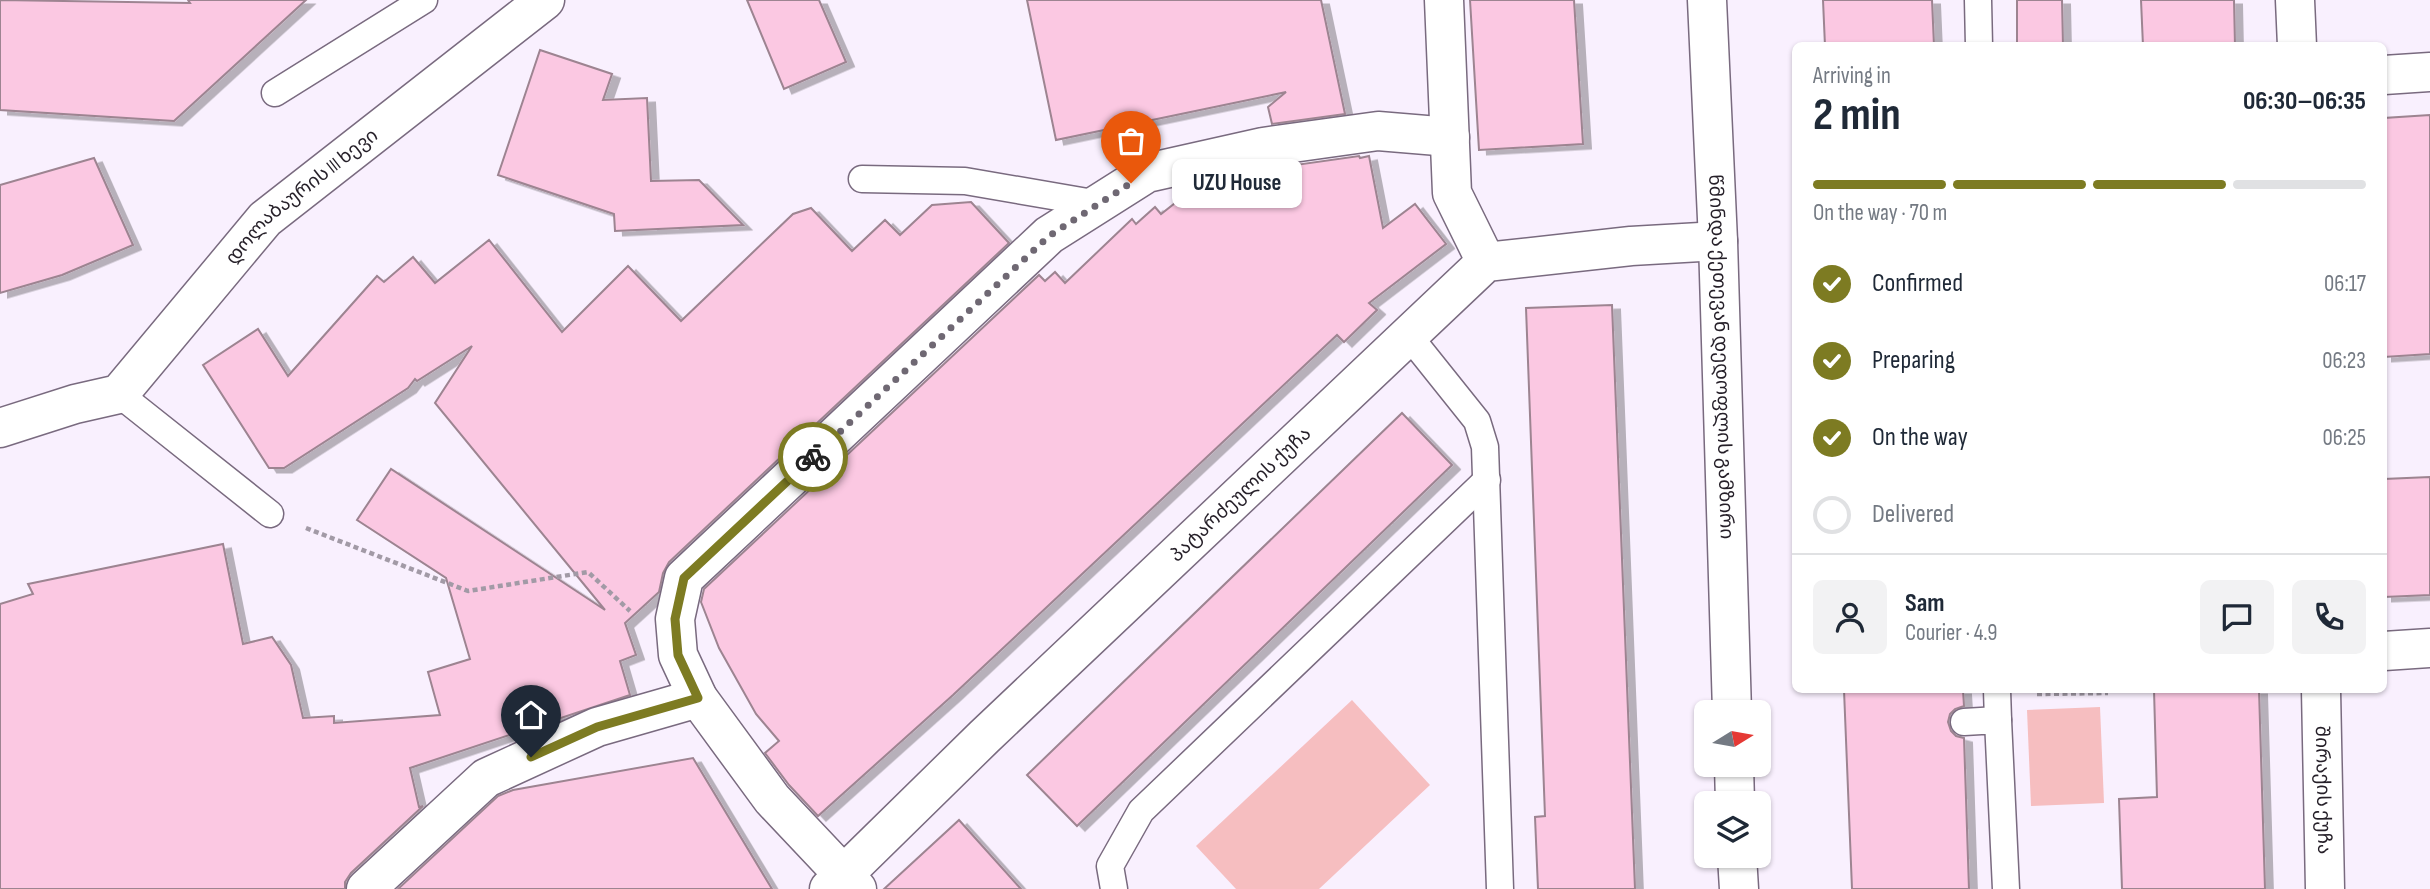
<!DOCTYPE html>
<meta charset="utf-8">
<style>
body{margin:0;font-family:"Sofia Sans Condensed","Noto Sans Georgian",sans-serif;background:#f2f2f3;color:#1f2937;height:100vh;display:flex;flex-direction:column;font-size:26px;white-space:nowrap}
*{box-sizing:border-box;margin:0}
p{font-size:23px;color:#747a83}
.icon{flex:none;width:38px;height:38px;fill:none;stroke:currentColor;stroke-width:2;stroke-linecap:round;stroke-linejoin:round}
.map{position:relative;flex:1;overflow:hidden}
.drawer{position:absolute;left:1792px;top:42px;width:595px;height:651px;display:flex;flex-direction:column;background:#fff;border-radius:10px;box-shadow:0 2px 5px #0004}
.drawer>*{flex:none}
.needle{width:46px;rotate:79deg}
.fabs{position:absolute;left:1694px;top:700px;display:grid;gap:14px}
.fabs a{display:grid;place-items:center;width:77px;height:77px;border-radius:10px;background:#fff;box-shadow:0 2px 5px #0004;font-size:35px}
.pin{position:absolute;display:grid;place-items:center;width:60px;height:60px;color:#fff;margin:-72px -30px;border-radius:50% 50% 50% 0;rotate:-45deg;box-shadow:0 0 7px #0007}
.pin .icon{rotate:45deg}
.courier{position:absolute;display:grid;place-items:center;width:70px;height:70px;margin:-35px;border:5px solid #7d7b22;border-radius:50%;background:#fff;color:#222;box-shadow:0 2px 9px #0007}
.bubble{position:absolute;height:49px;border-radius:10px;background:#fff;box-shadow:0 2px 5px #0004;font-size:23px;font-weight:700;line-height:49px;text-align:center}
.head em{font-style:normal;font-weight:700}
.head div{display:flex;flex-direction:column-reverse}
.head{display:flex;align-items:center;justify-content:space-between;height:119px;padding:0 21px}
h1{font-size:46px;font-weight:700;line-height:52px}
.bar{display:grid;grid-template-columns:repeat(4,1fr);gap:10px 7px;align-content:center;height:84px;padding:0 21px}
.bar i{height:9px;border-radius:5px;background:#e0e1e3}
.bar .selected{background:#7d7b22}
.bar p{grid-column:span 4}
.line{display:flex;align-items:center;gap:18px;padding:0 21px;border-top:2px solid #e0e1e3}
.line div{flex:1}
.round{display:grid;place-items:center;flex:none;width:74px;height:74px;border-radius:10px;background:#f2f2f3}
ol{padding:0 21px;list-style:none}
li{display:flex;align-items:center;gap:21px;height:77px}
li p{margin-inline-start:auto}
li .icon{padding:7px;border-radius:50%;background:#7d7b22;color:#fff;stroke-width:4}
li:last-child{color:#747a83}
li i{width:38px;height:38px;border:4px solid #e0e1e3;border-radius:50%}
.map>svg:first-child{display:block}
</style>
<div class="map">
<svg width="2430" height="889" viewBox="0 0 2430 889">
<defs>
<filter id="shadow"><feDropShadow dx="8" dy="4.5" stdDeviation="0" flood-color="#0004"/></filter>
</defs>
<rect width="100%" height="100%" fill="#f9f0fe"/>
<g fill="#f6bec0">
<path d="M1352,700l78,85 -111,104h-83l-40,-43z"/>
<path d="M2100,707l4,96 -73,3 -4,-96z"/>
</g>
<g fill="#fbc8e2" stroke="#9d8491" stroke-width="2" filter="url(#shadow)">
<path d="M0,0l190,3 -2,-3h118l-132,121 -174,-11z"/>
<path d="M747,0h72l27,62 -62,27z"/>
<path d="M1027,0h294l24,114 -73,10 -4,-17 18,-15 -230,48z"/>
<path d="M1470,0h104l9,144 -104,6z"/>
<path d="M1823,0h109l2,46h-109z"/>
<path d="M2017,0h45l1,46h-46z"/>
<path d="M2141,0h93l1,46h-92z"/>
<path d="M540,50l72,24 -9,26 44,-2 4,83 48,-1 44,45 -128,6 -1,-17 -116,-39z"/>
<path d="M2430,115v239l-46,3v-239z"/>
<path d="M1359,156l1,2 9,-2 14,72 32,-24 31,40 -77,59 8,7 -33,32 -7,-7 -384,360 -135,121 -29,-31 -24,-32 14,-12 -23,-27 -37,-66 -18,-46 3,-13 335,-314 6,6 10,-9 10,11 67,-64 4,5 19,-17 6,7 32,-25 88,-21v-1z"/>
<path d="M94,158l39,87 -71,30 -62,18v-108z"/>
<path d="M971,202l38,41 -340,319 -6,11 -4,19 -34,31 11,32 -16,6 10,34 -220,73 9,39 4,-1 -72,67 -6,9v7h-345v-285l33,-10 -5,-10 195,-40 20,100 29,-7 19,28 12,53 31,-2v7l106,-8 -12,-43 42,-13 -24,-81 -89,-58 34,-51 214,141 -170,-207 37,-57 -55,35 -2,-2 -7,9 -124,80h-15l-66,-103 55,-36 30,47 89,-100 7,6 29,-25 22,26 54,-43 73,92 66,-66 53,55 112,-107 18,-6 41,43 33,-31 15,15 32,-30z"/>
<path d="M1612,305l23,584h-97l-3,-72 10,-1 -19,-508z"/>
<path d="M1402,413l50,52 -375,361 -50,-51z"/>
<path d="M2430,477v118l-46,2v-118z"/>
<path d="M1844,690h119l1,16 -9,3 -5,5 -2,8 3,9 5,5 8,2 5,151h-117z"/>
<path d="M2154,690h105l6,199h-143l-3,-90 38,-2z"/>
<path d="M693,758l79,131h-374l100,-93 15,-6z"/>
<path d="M959,820l62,69h-137z"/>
</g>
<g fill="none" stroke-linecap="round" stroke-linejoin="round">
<g stroke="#796a7f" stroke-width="29">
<g id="service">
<path d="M1978,0l1,46"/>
<path d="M275,93l149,-93"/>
<path d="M862,179l103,2 134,23"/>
<path d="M1409,336l68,85 8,26 15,442"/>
<path d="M119,394l151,120"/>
<path d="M1997,690l1,30"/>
<path d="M1964,722l34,-2 8,169"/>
<path d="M1114,889l-4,-23 31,-55 346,-331"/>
</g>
</g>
<g stroke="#796a7f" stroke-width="41">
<g id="minor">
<path d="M1444,0l8,193 34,69"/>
<path d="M2295,0l2,46"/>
<path d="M2384,75l46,-3"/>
<path id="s1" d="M0,428l75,-24 44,-10 146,-175 280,-219"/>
<path d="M2384,651l46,-3"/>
<path id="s2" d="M2321,690l4,199"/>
<path d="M366,889l120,-111 111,-51 101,-29"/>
<path id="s3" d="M829,889l155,-152 502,-475 145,-16 87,-5"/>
<path d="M857,889l-85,-90 -74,-101 -20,-43 -3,-36 9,-41 365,-343 98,-62 116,-26 115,-16 72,6"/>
</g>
</g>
<g stroke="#796a7f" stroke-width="41">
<g id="primary">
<path id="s4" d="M1707,0l11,241 14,471"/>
<path d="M1734,765l1,38"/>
<path d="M1737,856l2,33"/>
</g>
</g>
<g stroke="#a29aa6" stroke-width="4.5" stroke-dasharray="5 3.5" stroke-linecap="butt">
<path d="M306,528l162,63 120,-19 42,39"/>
<path d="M2037,694l71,-1"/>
</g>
<use href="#service" stroke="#fff" stroke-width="26"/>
<use href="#minor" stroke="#fff" stroke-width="38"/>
<use href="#primary" stroke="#fff" stroke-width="38"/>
</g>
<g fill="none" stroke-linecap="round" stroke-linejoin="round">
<path stroke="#6f6873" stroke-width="7" stroke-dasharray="0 12.6" d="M813,457l236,-221 82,-53"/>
<path stroke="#7d7b22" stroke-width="9" d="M531,757l66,-30 101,-29 -20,-43 -3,-36 9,-41 129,-121"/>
</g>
<g text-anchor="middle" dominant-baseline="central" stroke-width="5" stroke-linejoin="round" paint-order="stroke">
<g font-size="19" fill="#251f28" stroke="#fff">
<text stroke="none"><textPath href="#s1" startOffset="394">დოლაბაურის III ხევი</textPath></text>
<text stroke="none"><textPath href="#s4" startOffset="357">წმინდა ქეთევან დედოფლის გამზირი</textPath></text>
<text stroke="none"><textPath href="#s3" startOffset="570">პატარძეულის ქუჩა</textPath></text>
<text stroke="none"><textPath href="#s2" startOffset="100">შირაქის ქუჩა</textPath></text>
</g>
</g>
</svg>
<div class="fabs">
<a><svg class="needle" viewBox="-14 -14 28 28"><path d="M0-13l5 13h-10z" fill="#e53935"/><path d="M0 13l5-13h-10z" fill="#747a83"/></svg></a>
<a><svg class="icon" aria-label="layers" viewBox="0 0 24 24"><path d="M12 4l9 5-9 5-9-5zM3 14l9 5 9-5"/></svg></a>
</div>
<div class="pin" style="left:1131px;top:183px;background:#ea580c"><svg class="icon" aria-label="bag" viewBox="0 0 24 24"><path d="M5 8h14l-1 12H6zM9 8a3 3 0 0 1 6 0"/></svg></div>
<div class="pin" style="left:531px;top:757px;background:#1f2937"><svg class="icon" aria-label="home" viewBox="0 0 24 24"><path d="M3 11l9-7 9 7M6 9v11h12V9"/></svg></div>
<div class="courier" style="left:813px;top:457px"><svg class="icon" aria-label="bike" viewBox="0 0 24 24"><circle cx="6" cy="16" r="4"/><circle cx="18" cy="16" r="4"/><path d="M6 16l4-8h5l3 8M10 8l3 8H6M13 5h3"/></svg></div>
<div class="bubble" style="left:1172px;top:159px;width:130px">UZU House</div>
<section class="drawer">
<div class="head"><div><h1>2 min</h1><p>Arriving in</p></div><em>06:30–06:35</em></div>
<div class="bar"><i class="selected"></i><i class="selected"></i><i class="selected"></i><i></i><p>On the way · 70 m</p></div>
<ol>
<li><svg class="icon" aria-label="check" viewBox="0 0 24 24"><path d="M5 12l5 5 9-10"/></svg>Confirmed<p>06:17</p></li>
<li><svg class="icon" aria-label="check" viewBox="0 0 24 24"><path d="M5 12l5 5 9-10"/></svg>Preparing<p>06:23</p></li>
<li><svg class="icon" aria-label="check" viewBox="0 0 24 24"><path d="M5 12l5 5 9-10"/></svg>On the way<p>06:25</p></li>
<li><i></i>Delivered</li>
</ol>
<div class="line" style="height:126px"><a class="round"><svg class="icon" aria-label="person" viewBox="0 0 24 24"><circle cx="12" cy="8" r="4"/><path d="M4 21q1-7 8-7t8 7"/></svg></a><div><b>Sam</b><p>Courier · 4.9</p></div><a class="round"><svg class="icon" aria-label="chat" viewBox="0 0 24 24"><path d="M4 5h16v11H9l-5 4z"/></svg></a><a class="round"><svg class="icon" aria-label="phone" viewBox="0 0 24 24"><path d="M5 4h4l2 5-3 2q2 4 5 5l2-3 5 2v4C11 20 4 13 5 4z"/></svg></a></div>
</section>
</div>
